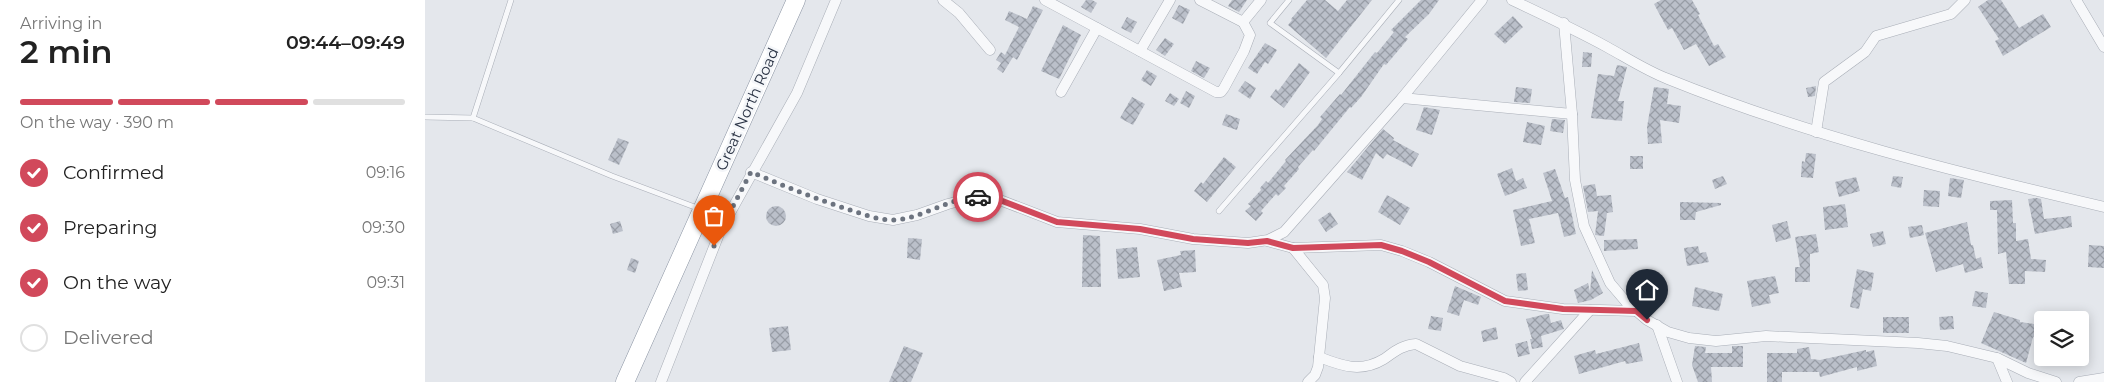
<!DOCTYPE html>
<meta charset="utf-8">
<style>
body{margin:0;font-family:Montserrat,sans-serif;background:#f6f6f6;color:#222;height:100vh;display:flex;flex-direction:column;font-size:19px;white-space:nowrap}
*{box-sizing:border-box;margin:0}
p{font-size:16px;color:#767676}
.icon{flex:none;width:28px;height:28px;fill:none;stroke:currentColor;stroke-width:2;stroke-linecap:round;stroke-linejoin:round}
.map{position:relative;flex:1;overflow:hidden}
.drawer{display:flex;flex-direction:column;background:#fff;width:425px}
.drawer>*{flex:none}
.tools{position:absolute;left:1609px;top:311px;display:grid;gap:10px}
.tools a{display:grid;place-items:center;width:55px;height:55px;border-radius:5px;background:#fff;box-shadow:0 2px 12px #0003;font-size:25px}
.pin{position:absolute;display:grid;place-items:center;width:42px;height:42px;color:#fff;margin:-51px -21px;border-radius:50% 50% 50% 0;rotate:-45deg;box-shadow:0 0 5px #0007}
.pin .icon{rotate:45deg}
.courier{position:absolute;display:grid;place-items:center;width:50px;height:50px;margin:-25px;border:4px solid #d1495b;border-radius:50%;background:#fff;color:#222;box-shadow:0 1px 6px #0007}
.head em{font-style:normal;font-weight:600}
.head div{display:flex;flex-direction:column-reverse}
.head{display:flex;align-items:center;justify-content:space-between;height:85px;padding:0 20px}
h1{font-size:32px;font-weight:600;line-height:38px}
.bar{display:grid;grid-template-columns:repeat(4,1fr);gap:8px 5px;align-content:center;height:60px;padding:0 20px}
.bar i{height:6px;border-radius:4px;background:#e0e0e0}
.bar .current{background:#d1495b}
.bar p{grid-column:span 4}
ol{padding:0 20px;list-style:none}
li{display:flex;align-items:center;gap:15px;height:55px}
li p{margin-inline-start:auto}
li .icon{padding:5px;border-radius:50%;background:#d1495b;color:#fff;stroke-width:4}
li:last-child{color:#767676}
li i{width:28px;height:28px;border:2px solid #e0e0e0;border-radius:50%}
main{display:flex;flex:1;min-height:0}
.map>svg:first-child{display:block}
</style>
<main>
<section class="drawer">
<div class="head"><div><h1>2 min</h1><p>Arriving in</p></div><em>09:44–09:49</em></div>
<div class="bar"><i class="current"></i><i class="current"></i><i class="current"></i><i></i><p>On the way · 390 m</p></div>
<ol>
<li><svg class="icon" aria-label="check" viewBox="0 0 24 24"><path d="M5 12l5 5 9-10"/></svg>Confirmed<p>09:16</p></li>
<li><svg class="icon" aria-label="check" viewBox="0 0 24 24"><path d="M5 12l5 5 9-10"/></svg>Preparing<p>09:30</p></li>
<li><svg class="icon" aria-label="check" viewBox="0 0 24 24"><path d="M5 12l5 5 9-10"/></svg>On the way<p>09:31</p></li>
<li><i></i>Delivered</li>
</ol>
</section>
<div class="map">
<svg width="1679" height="382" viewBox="0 0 1679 382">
<defs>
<pattern id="building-cross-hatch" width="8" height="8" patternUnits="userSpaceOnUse" patternTransform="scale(1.25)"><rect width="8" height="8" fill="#bbc0ca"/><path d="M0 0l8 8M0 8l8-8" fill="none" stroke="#989da6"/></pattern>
</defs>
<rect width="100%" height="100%" fill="#e4e7ec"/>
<g fill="url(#building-cross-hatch)">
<path d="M661,0h6l5,3 -6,10 -10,-6z"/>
<path d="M807,0h15l-8,12 -11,-6z"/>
<path d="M882,0h18l13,11 9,-11h25l-46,58 -38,-33 4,-5 -1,-1z"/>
<path d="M996,0h18l-10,14 -24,23 3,2 -22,26 -2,-1 -23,33 -10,11 -1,-1 -36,44 -1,-1 -15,17 1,2 -15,17 2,2 -8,8 -2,-2 -15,17 2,2 -7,8 -11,-10 6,-5 -3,-2 13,-14 -1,-2 6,-7 2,2 18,-22 -1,-1 33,-35 4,-6 -2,-2 20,-23 1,1 34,-43 2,1 17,-21 -3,-2z"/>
<path d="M1236,0h31l8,14 -2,1 16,31 4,-2 8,13 -17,9 -13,-22 -12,6 -12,-22 -4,2 -14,-26z"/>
<path d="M1563,0h13l18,28 24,-14 8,13 -48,29 -8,-15 4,-2 -21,-32z"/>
<path d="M754,5l11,5 -7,14 -11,-6z"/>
<path d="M608,6l10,4 -26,50 -4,-3 -10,16 -6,-4 4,-6 -5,-3 5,-8 4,3 14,-28 -14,-7 4,-9 18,8z"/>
<path d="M1088,16l10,11 -18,17 -11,-10z"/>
<path d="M702,17l10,5 -6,11 -10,-5z"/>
<path d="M638,25l18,10 -22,44 -18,-8z"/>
<path d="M740,38l9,6 -9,12 -9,-6z"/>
<path d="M840,43l12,7 -9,14 -3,-2 -8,12 -9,-6z"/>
<path d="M1158,52l9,1 -1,14h-9z"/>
<path d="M771,61l14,7 -6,10 -13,-7z"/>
<path d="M874,63l11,9 -26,36 -14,-11 6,-8 2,2z"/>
<path d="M1192,65l10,2 -9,34h6l-2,20 -31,-3 7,-44 16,2z"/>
<path d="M722,70l10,6 -6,10 -10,-6z"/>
<path d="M820,81l11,7 -6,11 -12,-8z"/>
<path d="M1391,86l-1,10 -7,1 -2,-9z"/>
<path d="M1091,87l16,2 -2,14 -16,-1z"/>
<path d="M1229,87l15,2 -2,15 14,2 -2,17 -19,-3 2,23 -14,1 -1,-17z"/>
<path d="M761,91l9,5 -6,12 -9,-5z"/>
<path d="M745,93l9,6 -5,7 -9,-5z"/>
<path d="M707,97l13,7 -12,21 -13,-7z"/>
<path d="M999,107l16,3 -8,25 -16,-5z"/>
<path d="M801,114l14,5 -3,11 -15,-5z"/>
<path d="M1127,119l13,1 -2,13 -13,-2z"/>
<path d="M1102,122l18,4 -4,19 -18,-3z"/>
<path d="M958,129l11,9 -1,2 26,14 -7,13 -25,-13 -4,5 -7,-6 -14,27 -15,-8z"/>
<path d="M193,138l11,4 -10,23 -11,-5z"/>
<path d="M1381,153l10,1 -3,24 -12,-1 1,-16 3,1z"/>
<rect x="1205" y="156" width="13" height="13"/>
<path d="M799,157l12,10 -29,35 -13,-11 7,-9 2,2z"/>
<path d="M1087,168l4,13 7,-3 4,10 -22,8 -8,-22z"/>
<path d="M1130,169l10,29 3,-1 8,37 -12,3 -6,-24 -29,6 6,24 -14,3 -8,-36 39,-9 -9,-28z"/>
<path d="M1298,176l4,8 -12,5 -3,-9z"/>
<path d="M1468,176l10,1 -2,11 -10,-2z"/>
<path d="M1431,177l4,14 -21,6 -4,-15z"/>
<path d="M1525,178l14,2 -3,18 -13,-2z"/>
<path d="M1170,184l2,12 14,-1 2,17 -6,1 -3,23 -9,-1 3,-24 -10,1 -5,-26z"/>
<path d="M1499,190l16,1 -1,16 -16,-1z"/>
<path d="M962,195l23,13 -10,17 -22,-13z"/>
<path d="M1612,198l4,1 3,20 27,-3 1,11 -37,7 -7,-35z"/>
<path d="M1587,200l1,23h3v18l12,-2 3,20 15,1 -1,12 -20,-1v13h-16l-3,-32 -8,2 -1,-44h-7v-9z"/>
<path d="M1255,202l41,1v2l-25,7 -1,8h-15z"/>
<path d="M1420,204l3,23 -23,3 -2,-23z"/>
<circle cx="351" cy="216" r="10"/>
<path d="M905,212l8,12 -12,8 -8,-12z"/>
<path d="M195,221l3,10 -10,3 -3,-10z"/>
<path d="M1362,221l4,17 -15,4 -4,-17z"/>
<path d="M1542,222l4,23h2l3,14 5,-2 2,11 -18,5 -2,-9 -27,8 -11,-39z"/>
<path d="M1497,225l2,10 -14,3 -2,-11z"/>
<path d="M1458,231l3,13 -13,3 -3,-13z"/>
<path d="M1391,234l3,18 -9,2v28h-15v-15h5l-5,-30z"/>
<path d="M658,235l17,1 1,51h-19z"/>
<path d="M483,238l14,1 -2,21 -13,-2z"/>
<path d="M1212,239l1,10 -34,2v-11z"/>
<path d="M1664,245l15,1v22l-16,-1z"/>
<path d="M1273,246l2,7 6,-1 3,10 -22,4 -3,-18z"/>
<path d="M712,247l3,30 -22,2 -2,-30z"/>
<path d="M770,250l1,22 -17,1 3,14 -18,4 -7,-31 24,-5 -1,-4z"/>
<path d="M206,258l8,3 -4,12 -8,-3z"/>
<path d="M1432,269l17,4 -3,18 -8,-2 -4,20 -9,-2z"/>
<path d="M1167,270l11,23 -12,7 -13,3 -4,-13 14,-7 2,9z"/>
<path d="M1101,273l2,17 -10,1 -2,-17z"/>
<path d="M1350,276l4,17 -10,2 2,8 -19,4 -5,-26z"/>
<path d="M1030,286l26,11 -3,8 -14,-5 -5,16 -12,-4z"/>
<path d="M1270,287l28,7 -4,17 -27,-5z"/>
<path d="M1550,291l13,2 -2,15 -14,-2z"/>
<path d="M1569,312l26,8v2l21,3 -2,13 -6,-1 -7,26 -45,-20z"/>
<path d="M1121,314h3l2,9 10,-3 3,9 -23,7 2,11 -11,2 -2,-10h2l-6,-20z"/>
<path d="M1006,316l12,2 -2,13 -13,-2z"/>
<path d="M1528,316l1,13 -14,1 -1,-13z"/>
<rect x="1458" y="317" width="26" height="16"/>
<path d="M363,326l3,24 -19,2 -3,-24z"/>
<path d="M1071,327l2,12 -15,3 -2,-11z"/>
<path d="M1102,341l3,13 -12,3 -3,-13z"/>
<path d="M1214,343l4,18 -17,3 -1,-3 -46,13 -5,-18 21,-6 1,4z"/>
<path d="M479,346l19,7 -12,29h-22z"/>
<path d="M1270,346l11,1 -1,6h27v-7h11v21h-32l1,15h-14l-6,-17z"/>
<path d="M1384,347l2,12 9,1 46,-10v2l8,-2 3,16 -20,5v-4l-37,10 -1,-5h-37v10h-15v-29h30v-4z"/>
</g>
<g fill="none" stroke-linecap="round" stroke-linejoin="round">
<g stroke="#a9aeb7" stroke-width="6">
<g id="service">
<path d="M864,0l-19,23 69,50"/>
<path d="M0,117l48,1 139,58 88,33"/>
<path d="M48,118l38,-118"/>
<path d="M794,211l120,-138 60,-73"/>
</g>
</g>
<g stroke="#a9aeb7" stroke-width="11">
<g id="minor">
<path d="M518,0l16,13 31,37"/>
<path d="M620,0l171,92h5l3,-4 20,-37 6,-16 -7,-13 18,-22"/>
<path d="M775,0l43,22"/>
<path d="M1087,0c32,15 64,30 95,47 20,11 40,24 61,32 141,57 288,93 436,128"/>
<path d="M1651,0l28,47"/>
<path d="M1139,23l8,91 3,66 9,46 26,57 17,20 20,17 21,12 21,6 27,3 50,-5 152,7 29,3 50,12 31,15 28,9"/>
<path d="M715,51l30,-51"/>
<path d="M636,92l36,-64"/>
<path d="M977,98l170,16"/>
<path d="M1391,132l8,-50 41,-30 11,-16 75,-22 14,-14"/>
<path d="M326,172l66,27 52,17 24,4 24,-5 31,-11 23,-6 21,-1 65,25 83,7 53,10 55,4 20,-3 16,-8 118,-134 80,-98"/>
<path d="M842,241l26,7 88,-3 21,6 27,11 76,39 58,8 73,2"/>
<path d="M868,248l30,37 2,13 -7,69 -3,8 -7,7"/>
<path d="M1232,325l20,57"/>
<path d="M894,357c23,9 42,16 65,2 10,-7 18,-14 32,-15l44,22 44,12 7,4"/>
<path d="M1572,358l10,24"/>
<path d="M236,382l60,-153 76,-136 39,-93"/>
<path d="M1100,382l65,-72"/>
<path d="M1654,382l25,-4"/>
</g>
</g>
<g stroke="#8b94a3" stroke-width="19">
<path id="trunk" d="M200,382l171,-382"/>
</g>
<use href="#service" stroke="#f7f8fa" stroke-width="5"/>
<use href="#minor" stroke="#f7f8fa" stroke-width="10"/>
<use href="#trunk" stroke="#fff" stroke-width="18"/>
</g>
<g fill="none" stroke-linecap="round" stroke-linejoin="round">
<path stroke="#6c737f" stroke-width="5" stroke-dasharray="0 9" d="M289,246l7,-17 30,-57c31,13 62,26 93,36 16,5 32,12 49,12 29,-1 55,-22 85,-23"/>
<path stroke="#d1495b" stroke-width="6" d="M553,197h14l65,25 83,7 53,10 55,4 19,-2 26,7 88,-3 21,6 27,11 76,39 58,8 73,2 11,9"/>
</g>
<g text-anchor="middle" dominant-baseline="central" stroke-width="5" stroke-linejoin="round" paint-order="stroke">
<g font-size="15" fill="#2b3445" stroke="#f4f6f9">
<text transform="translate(322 109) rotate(-66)">Great North Road</text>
</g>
</g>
</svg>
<div class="tools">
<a><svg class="icon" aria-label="layers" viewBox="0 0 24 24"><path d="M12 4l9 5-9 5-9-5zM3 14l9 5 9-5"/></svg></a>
</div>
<div class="pin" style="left:289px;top:246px;background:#ea580c"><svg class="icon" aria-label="bag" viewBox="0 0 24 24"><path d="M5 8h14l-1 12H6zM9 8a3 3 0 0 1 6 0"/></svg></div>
<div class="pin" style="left:1222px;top:320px;background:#1f2937"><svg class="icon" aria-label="home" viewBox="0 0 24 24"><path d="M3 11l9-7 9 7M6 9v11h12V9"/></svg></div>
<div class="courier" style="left:553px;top:197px"><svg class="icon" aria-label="car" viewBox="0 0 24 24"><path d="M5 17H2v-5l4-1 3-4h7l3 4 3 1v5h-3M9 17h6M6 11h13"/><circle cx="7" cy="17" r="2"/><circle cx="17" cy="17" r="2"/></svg></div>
</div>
</main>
